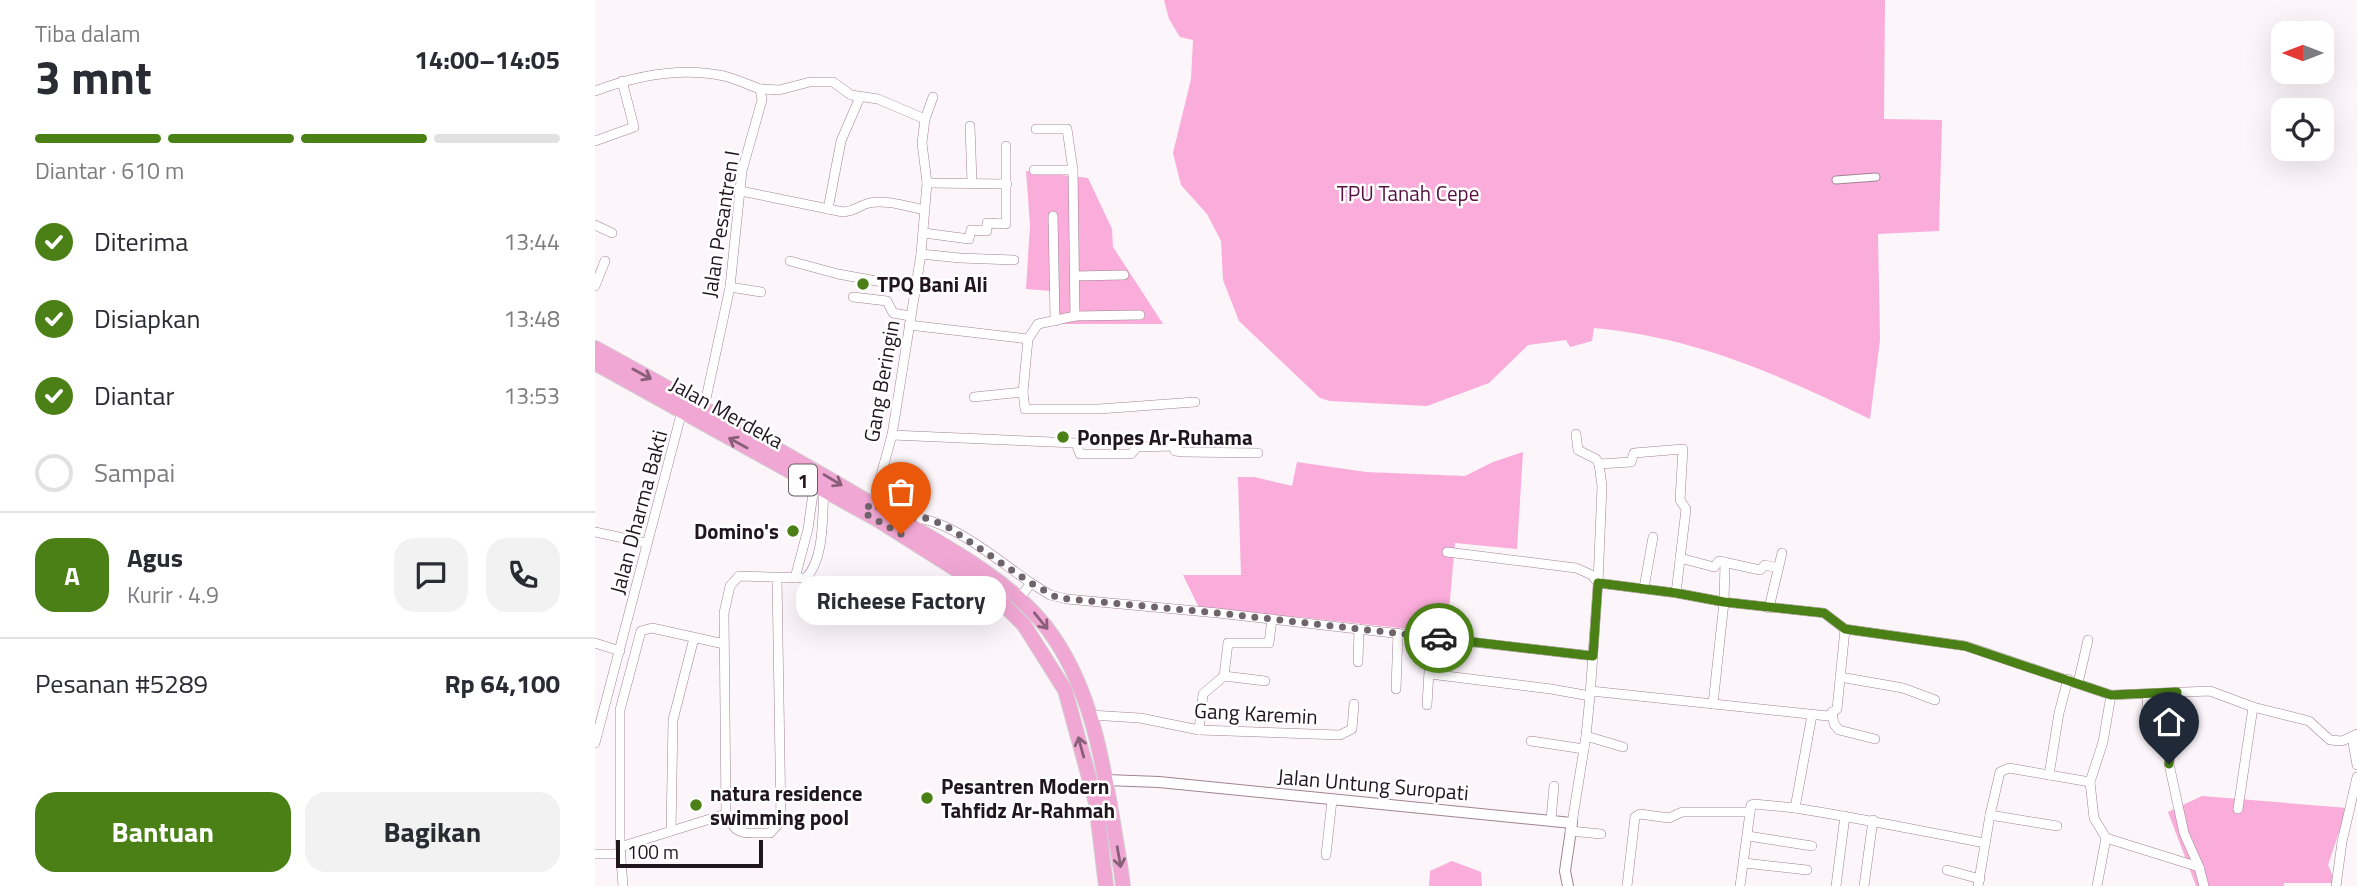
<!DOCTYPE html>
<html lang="id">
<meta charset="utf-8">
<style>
body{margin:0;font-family:"Titillium Web",sans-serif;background:#f2f2f3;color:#2b2b33;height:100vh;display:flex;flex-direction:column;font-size:26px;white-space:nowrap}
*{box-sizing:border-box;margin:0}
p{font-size:23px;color:#7c7c81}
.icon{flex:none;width:38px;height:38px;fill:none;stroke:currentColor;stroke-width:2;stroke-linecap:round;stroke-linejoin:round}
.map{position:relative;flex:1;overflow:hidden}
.side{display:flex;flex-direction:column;background:#fff;width:595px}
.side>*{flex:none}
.needle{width:46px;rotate:270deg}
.fabs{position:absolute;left:1676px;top:21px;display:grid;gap:14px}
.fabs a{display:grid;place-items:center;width:63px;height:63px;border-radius:14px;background:#fff;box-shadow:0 7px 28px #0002;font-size:35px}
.scale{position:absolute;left:21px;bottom:18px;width:147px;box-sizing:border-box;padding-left:7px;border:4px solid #22161d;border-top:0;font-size:19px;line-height:24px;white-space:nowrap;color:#22161d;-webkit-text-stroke:5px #fff;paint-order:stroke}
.pin{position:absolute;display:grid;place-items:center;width:60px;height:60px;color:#fff;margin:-72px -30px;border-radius:50% 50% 50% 0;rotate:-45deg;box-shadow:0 0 7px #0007}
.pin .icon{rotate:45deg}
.courier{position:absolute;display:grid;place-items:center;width:70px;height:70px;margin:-35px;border:5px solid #4a8016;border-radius:50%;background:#fff;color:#222;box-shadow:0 2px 9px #0007}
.bubble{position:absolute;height:49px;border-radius:21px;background:#fff;box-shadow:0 7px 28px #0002;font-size:23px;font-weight:700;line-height:49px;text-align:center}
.overview em{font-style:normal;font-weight:700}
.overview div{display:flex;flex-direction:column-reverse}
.overview{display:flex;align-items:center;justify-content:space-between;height:119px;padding:0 35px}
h1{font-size:46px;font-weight:700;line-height:52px}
.bar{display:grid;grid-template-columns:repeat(4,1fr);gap:10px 7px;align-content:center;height:84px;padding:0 35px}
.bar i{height:9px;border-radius:5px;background:#e1e1e2}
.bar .active{background:#4a8016}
.bar p{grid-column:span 4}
.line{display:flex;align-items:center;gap:18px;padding:0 35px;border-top:2px solid #e1e1e2}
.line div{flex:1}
.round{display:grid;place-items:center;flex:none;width:74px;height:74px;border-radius:21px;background:#f2f2f3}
ol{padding:0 35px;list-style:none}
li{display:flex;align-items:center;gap:21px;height:77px}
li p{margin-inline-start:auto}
li .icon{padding:7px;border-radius:50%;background:#4a8016;color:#fff;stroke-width:4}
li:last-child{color:#7c7c81}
li i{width:38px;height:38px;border:4px solid #e1e1e2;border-radius:50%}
.action{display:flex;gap:14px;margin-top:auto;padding:14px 35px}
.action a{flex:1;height:80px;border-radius:21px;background:#4a8016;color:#fff;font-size:28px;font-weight:700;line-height:80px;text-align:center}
.action a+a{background:#f2f2f3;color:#2b2b33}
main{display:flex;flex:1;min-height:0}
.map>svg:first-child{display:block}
</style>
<main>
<section class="side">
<div class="overview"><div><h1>3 mnt</h1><p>Tiba dalam</p></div><em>14:00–14:05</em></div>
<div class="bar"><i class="active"></i><i class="active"></i><i class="active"></i><i></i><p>Diantar · 610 m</p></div>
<ol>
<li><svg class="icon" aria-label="check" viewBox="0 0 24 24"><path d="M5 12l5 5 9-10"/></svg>Diterima<p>13:44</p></li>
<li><svg class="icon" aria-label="check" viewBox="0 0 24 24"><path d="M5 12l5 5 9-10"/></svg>Disiapkan<p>13:48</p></li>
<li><svg class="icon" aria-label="check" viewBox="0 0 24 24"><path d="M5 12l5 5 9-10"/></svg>Diantar<p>13:53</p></li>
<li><i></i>Sampai</li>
</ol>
<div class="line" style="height:126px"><b class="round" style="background:#4a8016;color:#fff">A</b><div><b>Agus</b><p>Kurir · 4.9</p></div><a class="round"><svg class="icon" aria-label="chat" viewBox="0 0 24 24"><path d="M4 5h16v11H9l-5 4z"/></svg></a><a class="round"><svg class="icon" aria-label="phone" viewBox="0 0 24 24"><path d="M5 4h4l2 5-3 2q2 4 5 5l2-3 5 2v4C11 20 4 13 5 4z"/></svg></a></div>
<div class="line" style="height:91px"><div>Pesanan #5289</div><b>Rp 64,100</b></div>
<div class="action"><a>Bantuan</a><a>Bagikan</a></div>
</section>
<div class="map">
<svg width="1762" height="886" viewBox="0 0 1762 886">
<rect width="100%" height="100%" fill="#fcf5f9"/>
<g fill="#faacda">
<path d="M569,0h721l-1,119 58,1 -3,111 -61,3 2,106 -10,79c-90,-44 -175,-82 -276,-91l-2,13 -22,6 -4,-7 -38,5 -39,38 -62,23 -97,-5 -10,-3 -81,-77 -16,-41 -2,-39 -14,-27 -26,-29 -8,-32 18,-74 2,-39 -13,-3 -11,-18z"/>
<path d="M431,171l62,7 24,51 1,18 50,77h-111l-1,-33 -25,-2 4,-64z"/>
<path d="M928,452l-6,97 -62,-6 -8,90 -149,-16 -96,-3 -19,-39h58l-3,-98h16l38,9 5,-24 69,10 99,4 28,-14z"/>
<path d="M1607,796l145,12 -19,57 8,18h-52v3h-88l-28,-74z"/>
<path d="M857,861l29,11 1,14h-53l1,-15z"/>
</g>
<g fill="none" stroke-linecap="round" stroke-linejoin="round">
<g stroke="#a18394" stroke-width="9">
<path id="pedestrian" d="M1241,180l40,-3"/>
</g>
<g stroke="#a18394" stroke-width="10">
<g id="minor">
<path d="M165,89l19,1 31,-8h23l18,13 27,4 47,20"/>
<path d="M0,91c40,-15 87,-24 129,-15 12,3 25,9 36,13l2,11 -20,71 -12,116 -26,121"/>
<path d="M375,126l2,56"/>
<path d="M0,141l39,-14 -12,-46"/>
<path d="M439,170h39"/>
<path d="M332,183l80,1"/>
<path d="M146,191l102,21c14,-1 14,-6 26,-9 17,-4 39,4 56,7"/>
<path d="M233,209l13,-68 19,-44"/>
<path d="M458,216l2,105"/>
<path d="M0,225l17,8"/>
<path d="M329,233l45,6 2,-9 16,1v-8l19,1v-78"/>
<path d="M326,254l39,4 54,2"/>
<path d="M195,261l48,13 77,14"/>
<path d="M480,276l49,-1"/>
<path d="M0,286l10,-25"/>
<path d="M135,287l31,5"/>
<path d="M258,297l34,4 6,12 17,3"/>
<path d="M480,316l65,-1"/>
<path d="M314,325l119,14 10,-15 37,-8 -2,-146 -6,-41h-31"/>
<path d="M433,339l-5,53 2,17h74l96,-7"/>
<path d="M379,397l49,-5"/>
<path d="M297,435l184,8 4,11h51l6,-7 36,-1 2,5 8,1 75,1"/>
<path d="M1004,464l32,-2 3,-9 49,-4 -3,51 6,9 -10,84"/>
<path d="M276,503l4,-6 17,-62 29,-181 6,-71 -5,-40 3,-24 8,-22"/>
<path d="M305,518c42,-7 97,42 131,65l-11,15"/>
<path d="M0,532l51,11"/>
<path d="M852,552l129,16 16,7 6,8"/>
<path d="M1085,558l34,9 5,-6 41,9 5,-5 13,3"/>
<path d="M182,578l4,243 -11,12c-25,-1 -32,6 -44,-19l-2,-201 6,-27 9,-10 67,2c19,-20 16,-62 18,-88"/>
<path d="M200,578l13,-49 6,-43"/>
<path d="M436,583l19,12 17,4 151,14 375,43"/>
<path d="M1003,583l78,10 48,9 100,11 21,16 121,17 145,49 99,-4 43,16 56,14 21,19 12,1 15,-7"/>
<path d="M1049,588l9,-51"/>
<path d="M1174,608l13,-55"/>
<path d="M0,643l25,8"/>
<path d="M763,662l1,-33"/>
<path d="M835,674l121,15 39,7"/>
<path d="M629,676l41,5"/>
<path d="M1245,677l63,11 32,12"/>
<path d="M1483,683l10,-43"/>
<path d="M801,689l2,-56"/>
<path d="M996,691l237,25 9,-7 8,-80"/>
<path d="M1582,692l-8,72 15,69 15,34"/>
<path d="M1118,704l11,-102 1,-40"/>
<path d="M832,705l4,-68"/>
<path d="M1237,712l2,12 5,6 36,9"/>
<path d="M495,715l50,3 59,12 141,5 12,-6 2,-25"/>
<path d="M1550,728l3,-34"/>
<path d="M604,730l4,-36 21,-18 4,-33h41l3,-24"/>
<path d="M991,736l37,11"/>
<path d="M1757,737l5,28"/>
<path d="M936,741l53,8"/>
<path d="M0,743l87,-332"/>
<path d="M1454,775l10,-62 9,-34"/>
<path d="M1200,808c64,10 126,23 190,35"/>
<path d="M1643,809l15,-102"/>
<path d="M1395,815l67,11"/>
<path d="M956,819l3,-33"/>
<path d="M977,823l14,-87 4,-40 8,-113 4,-97 -3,-22 -3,-5 -18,-9 -2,-16"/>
<path d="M76,831l2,-111 21,-82"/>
<path d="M975,831l31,3"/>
<path d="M1153,836l64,10"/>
<path d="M1511,838l-12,-20 -4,-36 13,-40 8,-47"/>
<path d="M25,847v-137l21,-79 11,-3 72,16"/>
<path d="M0,854h26"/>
<path d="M731,855l6,-55"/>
<path d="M1149,863l63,7"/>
<path d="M1352,870l33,9"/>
<path d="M28,886l-3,-39 106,-33"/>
<path d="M1032,886l8,-69 5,-3 29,4 13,-6h68"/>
<path d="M1145,886l11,-81 3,-1 41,4 17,-93"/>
<path d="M1241,886l9,-70"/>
<path d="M1269,886l9,-66"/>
<path d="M1383,886l12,-71 10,-43 9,-4 81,14"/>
<path d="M1502,886l9,-48 93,29 5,19"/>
<path d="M1741,886l6,-44 15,-65"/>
</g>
</g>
<g stroke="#a18394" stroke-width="12">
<path id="tertiary" d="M511,780l53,2 413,41 -7,48 3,15"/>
</g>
<g stroke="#d3d0d2" stroke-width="16">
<g id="trunk">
<path d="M0,348c93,51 186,102 277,156 59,34 145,77 182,134 38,56 49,125 60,190 3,20 7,39 9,58"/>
<path d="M0,363l283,157 98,62 20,15 28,28 41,65 31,113 10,83"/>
</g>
</g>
<use href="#pedestrian" stroke="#fff" stroke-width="7"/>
<use href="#minor" stroke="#fff" stroke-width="9"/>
<use href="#tertiary" stroke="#fff" stroke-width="10"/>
<use href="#trunk" stroke="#f0a7d3" stroke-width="14"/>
</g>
<defs><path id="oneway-shaft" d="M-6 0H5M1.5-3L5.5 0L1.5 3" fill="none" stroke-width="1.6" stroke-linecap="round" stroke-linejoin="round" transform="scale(1.75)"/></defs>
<g stroke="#895e78">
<use href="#oneway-shaft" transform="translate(47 374) rotate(29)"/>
<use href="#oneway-shaft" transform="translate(143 443) rotate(-151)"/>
<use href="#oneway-shaft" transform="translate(238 480) rotate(31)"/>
<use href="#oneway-shaft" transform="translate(446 621) rotate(51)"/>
<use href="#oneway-shaft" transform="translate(486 747) rotate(-105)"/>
<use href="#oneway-shaft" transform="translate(524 857) rotate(80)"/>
</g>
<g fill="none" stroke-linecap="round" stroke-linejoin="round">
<path stroke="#6e646a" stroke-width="7" stroke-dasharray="0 12.6" d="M306,534l-37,-21 7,-10 27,15h27l20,7 86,58 27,15 160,15 221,25"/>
<path stroke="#4a8016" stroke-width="9" d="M844,638l154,18 5,-73 78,10 48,9 100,11 21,16 120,17 146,49 66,-3 -8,72"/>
</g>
<g fill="#4a8016" stroke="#fff" stroke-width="2.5">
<circle cx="268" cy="284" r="7"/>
<circle cx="468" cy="437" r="7"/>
<circle cx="198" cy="531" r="7"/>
<circle cx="332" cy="798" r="7"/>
<circle cx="101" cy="805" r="7"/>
</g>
<g text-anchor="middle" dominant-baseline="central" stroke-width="5" stroke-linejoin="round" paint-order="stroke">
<rect fill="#fff" stroke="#645c61" stroke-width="2" x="194" y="464.5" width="28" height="31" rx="5"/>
<g font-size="19" font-weight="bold" fill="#22161d">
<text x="208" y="480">1</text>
</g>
<g font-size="21" fill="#571041" stroke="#fff">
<text x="813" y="193">TPU Tanah Cepe</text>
</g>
<g font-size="21" fill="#22161d" stroke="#fff">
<text transform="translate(125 224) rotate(-81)">Jalan Pesantren I</text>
<text transform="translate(286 381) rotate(-80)">Gang Beringin</text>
<text transform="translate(132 412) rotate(29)">Jalan Merdeka</text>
<text transform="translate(43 512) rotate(-75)">Jalan Dharma Bakti</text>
<text transform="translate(661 713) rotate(3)">Gang Karemin</text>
<text transform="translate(778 784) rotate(5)">Jalan Untung Suropati</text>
</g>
<g font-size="21" font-weight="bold" fill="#22161d" stroke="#fff" text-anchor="start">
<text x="282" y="284">TPQ Bani Ali</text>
<text x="482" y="437">Ponpes Ar-Ruhama</text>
<text x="184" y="531" text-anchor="end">Domino's</text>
<text x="346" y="786">Pesantren Modern<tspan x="346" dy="24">Tahfidz Ar-Rahmah</tspan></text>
<text x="115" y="793">natura residence<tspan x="115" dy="24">swimming pool</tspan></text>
</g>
</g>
</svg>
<div class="fabs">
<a><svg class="needle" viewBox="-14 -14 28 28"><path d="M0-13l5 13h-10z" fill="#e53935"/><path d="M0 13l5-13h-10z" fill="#7c7c81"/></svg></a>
<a><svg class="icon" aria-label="locate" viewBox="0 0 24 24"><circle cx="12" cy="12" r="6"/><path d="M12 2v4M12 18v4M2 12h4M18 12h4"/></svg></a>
</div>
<div class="scale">100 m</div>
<div class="pin" style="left:306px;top:534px;background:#ea580c"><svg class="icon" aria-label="bag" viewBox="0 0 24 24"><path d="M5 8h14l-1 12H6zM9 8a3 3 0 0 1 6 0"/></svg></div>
<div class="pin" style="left:1574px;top:764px;background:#1f2937"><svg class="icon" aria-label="home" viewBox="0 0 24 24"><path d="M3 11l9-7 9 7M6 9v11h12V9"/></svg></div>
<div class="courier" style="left:844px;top:638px"><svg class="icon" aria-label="car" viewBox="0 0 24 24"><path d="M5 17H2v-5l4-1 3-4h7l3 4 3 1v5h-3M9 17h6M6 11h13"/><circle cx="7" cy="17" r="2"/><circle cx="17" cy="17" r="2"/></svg></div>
<div class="bubble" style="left:201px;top:576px;width:210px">Richeese Factory</div>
</div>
</main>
